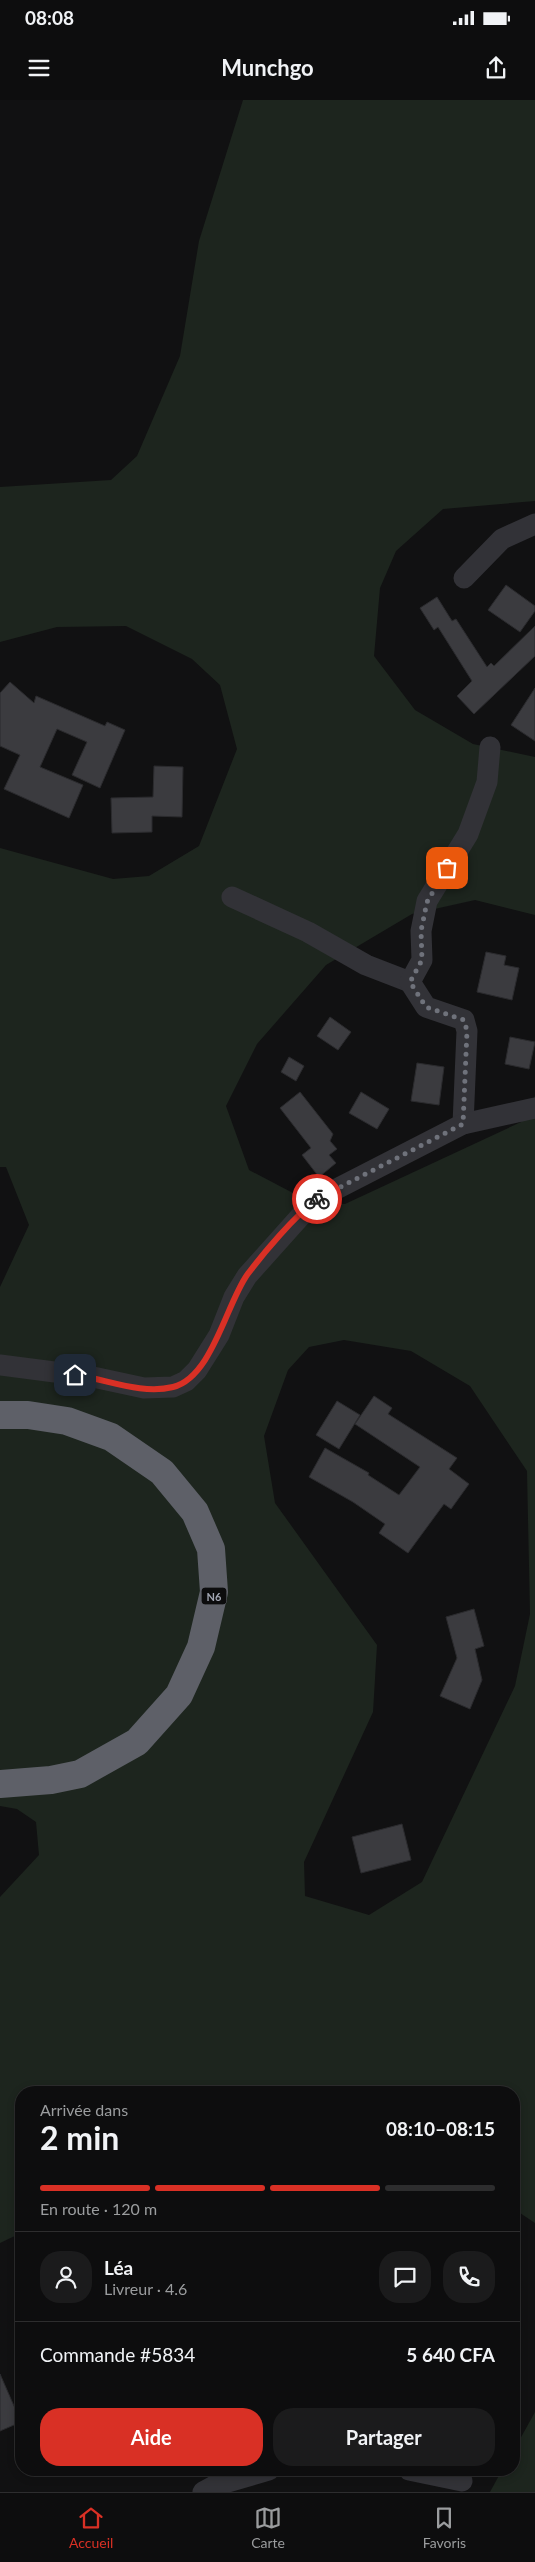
<!DOCTYPE html>
<html lang="fr">
<meta charset="utf-8">
<style>
body{margin:0;font-family:Lato,sans-serif;background:#1b1b1c;color:#f1f3f6;height:100vh;display:flex;flex-direction:column;font-size:19px;white-space:nowrap}
*{box-sizing:border-box;margin:0}
p{font-size:16px;color:#9a9c9e}
.icon{flex:none;width:28px;height:28px;fill:none;stroke:currentColor;stroke-width:2;stroke-linecap:round;stroke-linejoin:round}
.map{position:relative;flex:1;overflow:hidden}
.drawer{position:absolute;left:15px;top:1986px;width:505px;height:390px;display:flex;flex-direction:column;background:#0d0d0e;border-radius:20px;box-shadow:0 2px 8px #0003,0 0 0 1px #2d2d2e}
.drawer>*{flex:none}
.pin{position:absolute;display:grid;place-items:center;width:42px;height:42px;color:#fff;margin:-21px;border-radius:10px;box-shadow:0 2px 8px #0006}
.courier{position:absolute;display:grid;place-items:center;width:50px;height:50px;margin:-25px;border:4px solid #d93025;border-radius:50%;background:#fff;color:#222;box-shadow:0 1px 6px #0007}
.summary em{font-style:normal;font-weight:700}
.summary div{display:flex;flex-direction:column-reverse}
.summary{display:flex;align-items:center;justify-content:space-between;height:85px;padding:0 25px}
h1{font-size:32px;font-weight:700;line-height:38px}
.bar{display:grid;grid-template-columns:repeat(4,1fr);gap:8px 5px;align-content:center;height:60px;padding:0 25px}
.bar i{height:6px;border-radius:4px;background:#2d2d2e}
.bar .on{background:#d93025}
.bar p{grid-column:span 4}
.line{display:flex;align-items:center;gap:12px;padding:0 25px;border-top:1px solid #2d2d2e}
.line div{flex:1}
.round{display:grid;place-items:center;flex:none;width:52px;height:52px;border-radius:20px;background:#1b1b1c}
.button{display:flex;gap:10px;margin-top:auto;padding:10px 25px}
.button a{flex:1;height:58px;border-radius:20px;background:#d93025;color:#fff;font-size:20px;font-weight:700;line-height:58px;text-align:center}
.button a+a{background:#1b1b1c;color:#f1f3f6}
.status{display:flex;justify-content:space-between;align-items:center;height:35px;padding:0 25px;background:#0d0d0e;direction:ltr}
.status svg{height:14px;fill:currentColor}
header{display:flex;justify-content:space-between;align-items:center;height:65px;padding:0 25px;background:#0d0d0e;font-size:22px;font-weight:700}
.menu{display:flex;justify-content:space-around;align-items:center;height:70px;border-top:1px solid #2d2d2e;background:#0d0d0e;font-size:14px;color:#9a9c9e}
.menu a{display:grid;justify-items:center;gap:2px}
.menu .on{color:#d93025}
.map>svg:first-child{display:block}
</style>
<div class="status"><b>08:08</b><svg viewBox="0 0 49 12"><path d="M0 12V9h3v3zM5 12V6h3v6zM10 12V3h3v9zM15 12V0h3v12zM26 1h20v11H26zM47 4h2v5h-2z"/></svg></div>
<header><svg class="icon" aria-label="menu" viewBox="0 0 24 24"><path d="M4 6h16M4 12h16M4 18h16"/></svg>Munchgo<svg class="icon" aria-label="share" viewBox="0 0 24 24"><path d="M12 15V3M7 8l5-5 5 5M5 13v7h14v-7"/></svg></header>
<div class="map">
<svg width="535" height="2392" viewBox="0 0 535 2392">
<rect width="100%" height="100%" fill="#111112"/>
<g fill="#1d251e" fill-rule="evenodd">
<path d="M243,0h292v401l-92,8 -47,42 -16,37 -6,68 41,54 58,34 62,13v158l-60,-15 -63,14 -86,51 -69,79 -31,62 23,64 61,32 35,2 176,-82 14,-26v1127l-21,-14v-117h-493v141l-21,10v-346l39,-42 -3,-33 -19,-13 -17,-3v-519l29,-62 -23,-58h-6v-319l113,31 36,-3 50,-30 38,-97 -17,-64 -28,-26 -66,-33 -69,1 -57,15v-155l111,-7 26,-24 43,-100 19,-115zM344,1240l67,11 59,35 57,85 3,143 -15,72 -93,196 -53,33 -64,-19 -1,-34 69,-150 4,-67 -102,-142 -11,-67 24,-66 21,-23z"/>
<path d="M535,2312v80h-45l12,-22h12v-20z"/>
</g>
<g fill="#3b3b3f" stroke="#2b2b2e">
<path d="M506,485l29,21v5l-15,21 -32,-22z"/>
<path d="M437,497l15,24 4,-2 31,48 4,-4 3,3 41,-40v30l-61,58 -17,-18 15,-15 -34,-54 -4,3 -14,-22z"/>
<path d="M10,582l24,21 2,-7 69,30 2,-4 18,8 -25,58 -28,-13 15,-33 -30,-13 -17,38 43,18 -14,33 -65,-29 16,-34 -20,-9v-53z"/>
<path d="M535,588v53l-24,-16z"/>
<path d="M154,666l29,1 -1,50 -30,-1v16l-40,1 -1,-35 42,-1z"/>
<path d="M486,852l20,4 -2,9 15,3 -7,32 -35,-8z"/>
<path d="M330,917l21,15 -13,18 -21,-14z"/>
<path d="M510,937l25,5 -6,27 -24,-5z"/>
<path d="M289,957l15,9 -8,15 -15,-9z"/>
<path d="M417,963l27,4 -5,38 -28,-4z"/>
<path d="M300,992l33,42 -3,7 7,8 -8,6 7,8 -17,14 -17,-22 9,-7 -31,-40z"/>
<path d="M361,992l28,17 -12,20 -28,-16z"/>
<path d="M374,1296l18,12 -4,6 69,44 -8,11 20,15 -18,25 -7,-5 -36,49 -29,-20 6,-9 -32,-22 -44,-25 16,-29 44,25 -1,2 31,20 21,-28 -65,-43z"/>
<path d="M337,1301l23,14 -21,34 -23,-14z"/>
<path d="M474,1509l10,37 -9,3 7,31 -12,29 -30,-13 17,-38 -11,-41z"/>
<path d="M402,1724l9,36 -50,13 -9,-36z"/>
<path d="M0,2274l21,48 -21,9z"/>
</g>
<g fill="none" stroke-linecap="round" stroke-linejoin="round">
<g stroke="#323237" stroke-width="21">
<path d="M464,478l38,-39 33,-15"/>
<path d="M232,797l76,35 58,33 44,17"/>
<path d="M463,1024l4,-93 -3,-11 -38,-13 -16,-25 12,-22 -1,-29 6,-30 41,-67 19,-52 3,-35"/>
<path d="M0,1265l93,12 51,11 29,-1 13,-6 11,-11 22,-35 15,-38 13,-21 68,-76 148,-76 72,-16"/>
<path d="M409,2370l53,11"/>
<path d="M203,2392l11,-6 55,-16"/>
</g>
<path stroke="#5e6068" stroke-width="28" d="M0,1315h28l39,6 44,16 51,35 33,40 16,37 3,43 -13,55 -22,48 -42,47 -57,32 -29,6 -51,4"/>
</g>
<g fill="none" stroke-linecap="round" stroke-linejoin="round">
<path stroke="#6f727b" stroke-width="5" stroke-dasharray="0 9" d="M317,1099l146,-75 4,-93 -3,-11 -38,-13 -16,-25 12,-22 -1,-29 6,-29 20,-34"/>
<path stroke="#d93025" stroke-width="6" d="M75,1275c31,4 66,20 98,12 39,-10 53,-82 74,-112 18,-24 47,-58 70,-76"/>
</g>
<g text-anchor="middle" dominant-baseline="central" stroke-width="4.5" stroke-linejoin="round" paint-order="stroke">
<rect fill="#0c0c0d" stroke="#757881" stroke-width="1" x="201.5" y="1487.5" width="25" height="17" rx="4"/>
<g font-size="11" font-weight="bold" fill="#a2a6b3">
<text x="214" y="1496">N6</text>
</g>
</g>
</svg>
<div class="pin" style="left:447px;top:768px;background:#ea580c"><svg class="icon" aria-label="bag" viewBox="0 0 24 24"><path d="M5 8h14l-1 12H6zM9 8a3 3 0 0 1 6 0"/></svg></div>
<div class="pin" style="left:75px;top:1275px;background:#1f2937"><svg class="icon" aria-label="home" viewBox="0 0 24 24"><path d="M3 11l9-7 9 7M6 9v11h12V9"/></svg></div>
<div class="courier" style="left:317px;top:1099px"><svg class="icon" aria-label="bike" viewBox="0 0 24 24"><circle cx="6" cy="16" r="4"/><circle cx="18" cy="16" r="4"/><path d="M6 16l4-8h5l3 8M10 8l3 8H6M13 5h3"/></svg></div>
<section class="drawer">
<div class="summary"><div><h1>2 min</h1><p>Arrivée dans</p></div><em>08:10–08:15</em></div>
<div class="bar"><i class="on"></i><i class="on"></i><i class="on"></i><i></i><p>En route · 120 m</p></div>
<div class="line" style="height:90px"><a class="round"><svg class="icon" aria-label="person" viewBox="0 0 24 24"><circle cx="12" cy="8" r="4"/><path d="M4 21q1-7 8-7t8 7"/></svg></a><div><b>Léa</b><p>Livreur · 4.6</p></div><a class="round"><svg class="icon" aria-label="chat" viewBox="0 0 24 24"><path d="M4 5h16v11H9l-5 4z"/></svg></a><a class="round"><svg class="icon" aria-label="phone" viewBox="0 0 24 24"><path d="M5 4h4l2 5-3 2q2 4 5 5l2-3 5 2v4C11 20 4 13 5 4z"/></svg></a></div>
<div class="line" style="height:65px"><div>Commande #5834</div><b>5 640 CFA</b></div>
<div class="button"><a>Aide</a><a>Partager</a></div>
</section>
</div>
<nav class="menu">
<a class="on"><svg class="icon" aria-label="home" viewBox="0 0 24 24"><path d="M3 11l9-7 9 7M6 9v11h12V9"/></svg>Accueil</a>
<a><svg class="icon" aria-label="map" viewBox="0 0 24 24"><path d="M3 6l6-2 6 2 6-2v14l-6 2-6-2-6 2zM9 4v14M15 6v14"/></svg>Carte</a>
<a><svg class="icon" aria-label="saved" viewBox="0 0 24 24"><path d="M7 4h10v16l-5-4-5 4z"/></svg>Favoris</a>
</nav>
